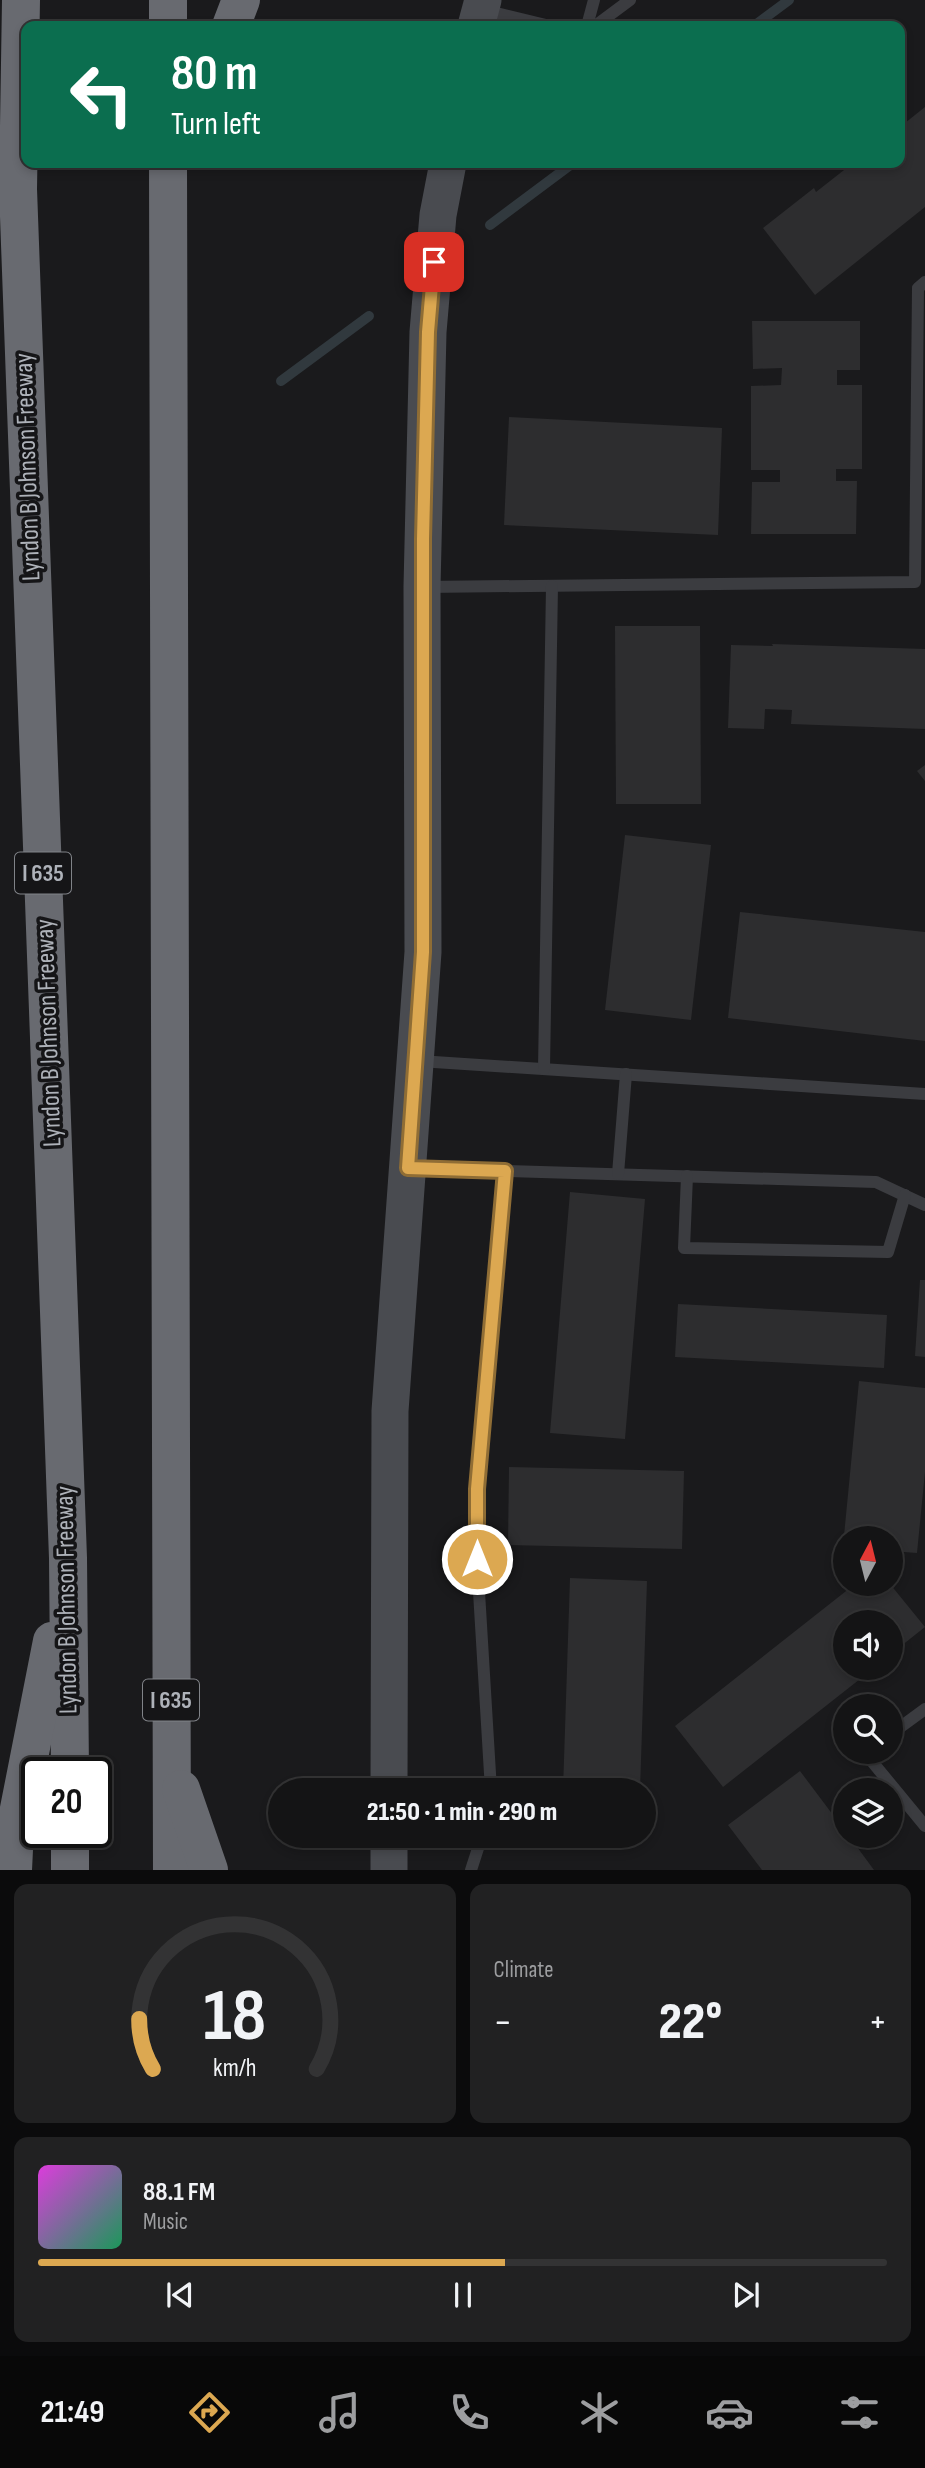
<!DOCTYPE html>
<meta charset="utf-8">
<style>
:root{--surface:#141415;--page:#212122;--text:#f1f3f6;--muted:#9d9ea0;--line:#333334;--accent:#dca851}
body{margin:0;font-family:"Sofia Sans Condensed",sans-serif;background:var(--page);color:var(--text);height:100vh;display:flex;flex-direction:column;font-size:26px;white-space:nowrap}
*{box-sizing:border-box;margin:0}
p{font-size:23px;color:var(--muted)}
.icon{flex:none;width:38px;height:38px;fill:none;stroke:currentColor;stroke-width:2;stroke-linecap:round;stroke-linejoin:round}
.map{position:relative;height:1870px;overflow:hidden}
.sheet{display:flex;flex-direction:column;gap:14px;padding:14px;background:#0b0b0c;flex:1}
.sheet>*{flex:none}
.guide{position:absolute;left:21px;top:21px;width:884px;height:147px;border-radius:14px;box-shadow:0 4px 10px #0003,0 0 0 2px var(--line);background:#0b6e4f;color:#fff;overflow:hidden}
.needle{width:46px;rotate:7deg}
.fabs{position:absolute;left:833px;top:1526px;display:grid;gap:14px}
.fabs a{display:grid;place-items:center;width:70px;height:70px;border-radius:50%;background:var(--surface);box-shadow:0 4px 10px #0003,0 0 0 2px var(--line);font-size:35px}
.speed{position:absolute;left:21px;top:1757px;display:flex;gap:14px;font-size:35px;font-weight:700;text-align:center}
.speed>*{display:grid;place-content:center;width:91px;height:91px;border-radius:50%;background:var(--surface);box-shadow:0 4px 10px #0003,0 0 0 2px var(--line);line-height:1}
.speed .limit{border:4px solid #111;border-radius:10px;background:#fff;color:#111}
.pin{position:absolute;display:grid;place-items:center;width:60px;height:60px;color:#fff;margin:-30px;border-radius:14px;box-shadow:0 4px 10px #0006}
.me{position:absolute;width:77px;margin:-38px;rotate:0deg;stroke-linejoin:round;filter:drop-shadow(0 0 5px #0008)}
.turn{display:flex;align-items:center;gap:24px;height:147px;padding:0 35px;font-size:32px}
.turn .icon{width:91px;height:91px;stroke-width:2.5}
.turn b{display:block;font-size:49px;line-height:60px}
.big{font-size:52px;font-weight:800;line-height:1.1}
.sheet .tile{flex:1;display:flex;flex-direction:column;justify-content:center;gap:10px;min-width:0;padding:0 24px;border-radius:14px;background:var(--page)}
.sheet .dial{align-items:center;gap:0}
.dial svg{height:182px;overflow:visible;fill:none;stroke:var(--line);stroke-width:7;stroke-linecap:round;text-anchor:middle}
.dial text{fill:var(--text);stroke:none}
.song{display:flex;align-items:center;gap:21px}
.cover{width:84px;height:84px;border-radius:10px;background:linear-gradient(135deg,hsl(300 70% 55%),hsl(150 70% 35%))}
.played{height:7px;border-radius:4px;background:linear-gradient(90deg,var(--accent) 55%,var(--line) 55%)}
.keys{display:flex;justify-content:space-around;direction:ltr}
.heat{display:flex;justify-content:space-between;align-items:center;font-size:38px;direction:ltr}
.sheet .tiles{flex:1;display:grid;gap:14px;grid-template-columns:1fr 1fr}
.tile:last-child{grid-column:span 2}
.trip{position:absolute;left:268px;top:1778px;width:388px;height:70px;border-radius:35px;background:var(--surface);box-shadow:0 4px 10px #0003,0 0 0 2px var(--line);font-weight:800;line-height:70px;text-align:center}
.tab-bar{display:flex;height:112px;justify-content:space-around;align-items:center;background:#080808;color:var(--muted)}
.tab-bar .icon{width:49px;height:49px}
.tab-bar .selected{color:var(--accent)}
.tab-bar b{font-size:32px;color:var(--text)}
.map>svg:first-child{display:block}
</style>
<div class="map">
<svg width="925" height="1870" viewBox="0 0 925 1870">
<rect width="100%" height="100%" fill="#1a1a1c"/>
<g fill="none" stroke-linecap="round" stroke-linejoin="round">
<g stroke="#31393e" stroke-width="10">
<polyline points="754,26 789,0"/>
<polyline points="490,225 573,163"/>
<polyline points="281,381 369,316"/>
</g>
</g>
<g fill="#2d2d2f">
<polygon points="925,107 925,207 815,295 763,228 814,188 816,192 853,163 900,163 900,127"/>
<polygon points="752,321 860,321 860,370 837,370 837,385 862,385 862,469 836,469 836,481 857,481 856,534 751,534 752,482 780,482 780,470 751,470 751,386 781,385 782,368 753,369"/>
<polygon points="509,417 722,428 718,535 504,525"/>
<polygon points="615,626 700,626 701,804 616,804"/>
<polygon points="772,644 925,649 925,729 791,724 792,710 765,709 764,729 728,728 731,645 773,646"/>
<polygon points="925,765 925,781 917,771"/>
<polygon points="625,835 711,845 691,1020 605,1010"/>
<polygon points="740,912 925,932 925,1041 728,1018"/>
<polygon points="570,1192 645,1199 625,1439 550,1433"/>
<polygon points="920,1280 925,1280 925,1357 915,1356"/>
<polygon points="678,1304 887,1315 884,1368 675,1357"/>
<polygon points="859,1381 925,1388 925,1472 917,1553 891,1551 891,1538 845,1538 845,1546 843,1546"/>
<polygon points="509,1467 684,1471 682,1549 508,1545"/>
<polygon points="570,1578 647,1581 640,1790 563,1790"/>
<polygon points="855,1584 890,1584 925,1627 891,1654 891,1622 845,1622 845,1668 874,1668 723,1787 675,1726"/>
<polygon points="800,1771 845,1831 845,1836 849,1836 874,1870 762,1870 728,1825"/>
</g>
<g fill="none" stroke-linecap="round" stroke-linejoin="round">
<g stroke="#3b3c40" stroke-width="12">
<polyline points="484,10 550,26"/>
<polyline points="587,26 594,0"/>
<polyline points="595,26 630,0"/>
<polyline points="424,587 915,582 918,288 925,282"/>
<polyline points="419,1061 925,1094"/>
<polyline points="544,1069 552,586"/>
<polyline points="411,1168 876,1182 925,1205"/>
<polyline points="618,1174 626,1074"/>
<polyline points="687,1176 684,1248 888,1252 905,1195"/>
<polyline points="891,1734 925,1709"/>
<polyline points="867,1752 865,1753 925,1826"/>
<polyline points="491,1790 477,1559 477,1489 505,1171"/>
<polyline points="471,1870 482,1836"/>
</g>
<g stroke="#494b50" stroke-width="37">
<polyline points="476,26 483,0"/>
<polyline points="389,1790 390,1411 423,952 422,587 428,332 438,215 448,163"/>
<polyline points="389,1836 389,1870"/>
</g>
<g stroke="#686a70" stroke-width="38">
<polyline points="21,0 18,189 68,1558 70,1773"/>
<polyline points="168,0 168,26"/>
<polyline points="231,26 241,0"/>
<polyline points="168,163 172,1870"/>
<polyline points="181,1789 209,1870"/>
<polyline points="70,1832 70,1870"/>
<polyline points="13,1870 15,1829 52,1641"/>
</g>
</g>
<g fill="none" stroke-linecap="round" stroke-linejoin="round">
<g stroke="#8f6d35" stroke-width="18">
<polyline id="route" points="434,262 428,332 423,539 423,952 408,1168 505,1171 477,1489 477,1559"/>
</g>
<use href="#route" stroke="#dca851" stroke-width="12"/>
</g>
<g text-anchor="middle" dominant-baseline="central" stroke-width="7" stroke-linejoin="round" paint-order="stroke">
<g fill="#151517" stroke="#808388" stroke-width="2">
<rect x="15" y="852.5" width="56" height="41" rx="5"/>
<rect x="143" y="1679.5" width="56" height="41" rx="5"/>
</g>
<g font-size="24" font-weight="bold" fill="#aeb2b9">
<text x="43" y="873">I 635</text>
<text x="171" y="1700">I 635</text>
</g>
<g font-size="26" fill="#aeb2b9" stroke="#151517">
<text transform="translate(28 467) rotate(-92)">Lyndon B Johnson Freeway</text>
<text transform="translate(49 1033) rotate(-92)">Lyndon B Johnson Freeway</text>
<text transform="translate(67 1600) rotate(-91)">Lyndon B Johnson Freeway</text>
</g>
</g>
</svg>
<div class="fabs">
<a><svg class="needle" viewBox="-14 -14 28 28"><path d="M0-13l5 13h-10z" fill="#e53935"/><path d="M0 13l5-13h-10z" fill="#9d9ea0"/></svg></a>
<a><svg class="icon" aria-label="sound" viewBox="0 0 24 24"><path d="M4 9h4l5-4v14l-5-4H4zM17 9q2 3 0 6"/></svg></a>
<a><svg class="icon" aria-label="search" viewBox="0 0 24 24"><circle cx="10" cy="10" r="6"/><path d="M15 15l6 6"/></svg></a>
<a><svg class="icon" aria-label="layers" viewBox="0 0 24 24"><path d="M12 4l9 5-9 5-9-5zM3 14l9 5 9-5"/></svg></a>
</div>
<div class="speed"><div class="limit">20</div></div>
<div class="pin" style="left:434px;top:262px;background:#d93025"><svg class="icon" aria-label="arrive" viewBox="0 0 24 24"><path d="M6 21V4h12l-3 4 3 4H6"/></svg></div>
<svg class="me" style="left:477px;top:1559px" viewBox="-20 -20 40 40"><circle r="17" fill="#dca851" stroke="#fff" stroke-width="3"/><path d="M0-11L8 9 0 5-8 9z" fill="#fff"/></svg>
<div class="trip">21:50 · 1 min · 290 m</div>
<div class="guide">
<div class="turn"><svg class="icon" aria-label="left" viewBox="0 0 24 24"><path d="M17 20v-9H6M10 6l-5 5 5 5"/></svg><div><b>80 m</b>Turn left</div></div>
</div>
</div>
<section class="sheet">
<div class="tiles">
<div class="tile dial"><svg viewBox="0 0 100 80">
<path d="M14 69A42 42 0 1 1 86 69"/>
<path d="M14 69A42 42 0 0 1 8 47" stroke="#dca851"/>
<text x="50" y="56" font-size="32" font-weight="700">18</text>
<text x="50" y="72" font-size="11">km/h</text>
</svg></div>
<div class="tile"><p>Climate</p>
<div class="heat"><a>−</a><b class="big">22°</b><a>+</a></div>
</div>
<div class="tile">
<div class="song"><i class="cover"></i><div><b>88.1 FM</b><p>Music</p></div></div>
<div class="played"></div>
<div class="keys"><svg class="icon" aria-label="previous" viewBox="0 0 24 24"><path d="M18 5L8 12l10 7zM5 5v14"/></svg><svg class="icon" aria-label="pause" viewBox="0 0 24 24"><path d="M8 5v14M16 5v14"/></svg><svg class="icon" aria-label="next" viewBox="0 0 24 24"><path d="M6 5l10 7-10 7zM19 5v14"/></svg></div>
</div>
</div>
</section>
<nav class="tab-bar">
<b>21:49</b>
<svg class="icon selected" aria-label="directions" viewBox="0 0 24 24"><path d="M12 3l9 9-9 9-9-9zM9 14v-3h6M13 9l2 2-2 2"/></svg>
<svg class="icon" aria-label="music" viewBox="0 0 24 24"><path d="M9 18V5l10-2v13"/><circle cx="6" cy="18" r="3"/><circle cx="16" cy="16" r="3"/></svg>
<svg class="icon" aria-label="phone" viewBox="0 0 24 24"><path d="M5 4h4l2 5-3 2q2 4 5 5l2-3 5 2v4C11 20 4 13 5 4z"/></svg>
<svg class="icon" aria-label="climate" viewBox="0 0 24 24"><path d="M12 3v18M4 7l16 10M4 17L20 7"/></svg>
<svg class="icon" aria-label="car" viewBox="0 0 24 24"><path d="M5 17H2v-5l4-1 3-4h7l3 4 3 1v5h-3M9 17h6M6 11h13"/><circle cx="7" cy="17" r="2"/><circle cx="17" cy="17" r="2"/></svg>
<svg class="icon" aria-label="filters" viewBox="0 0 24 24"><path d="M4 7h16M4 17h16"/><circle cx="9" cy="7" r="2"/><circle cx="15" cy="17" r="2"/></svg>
</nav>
